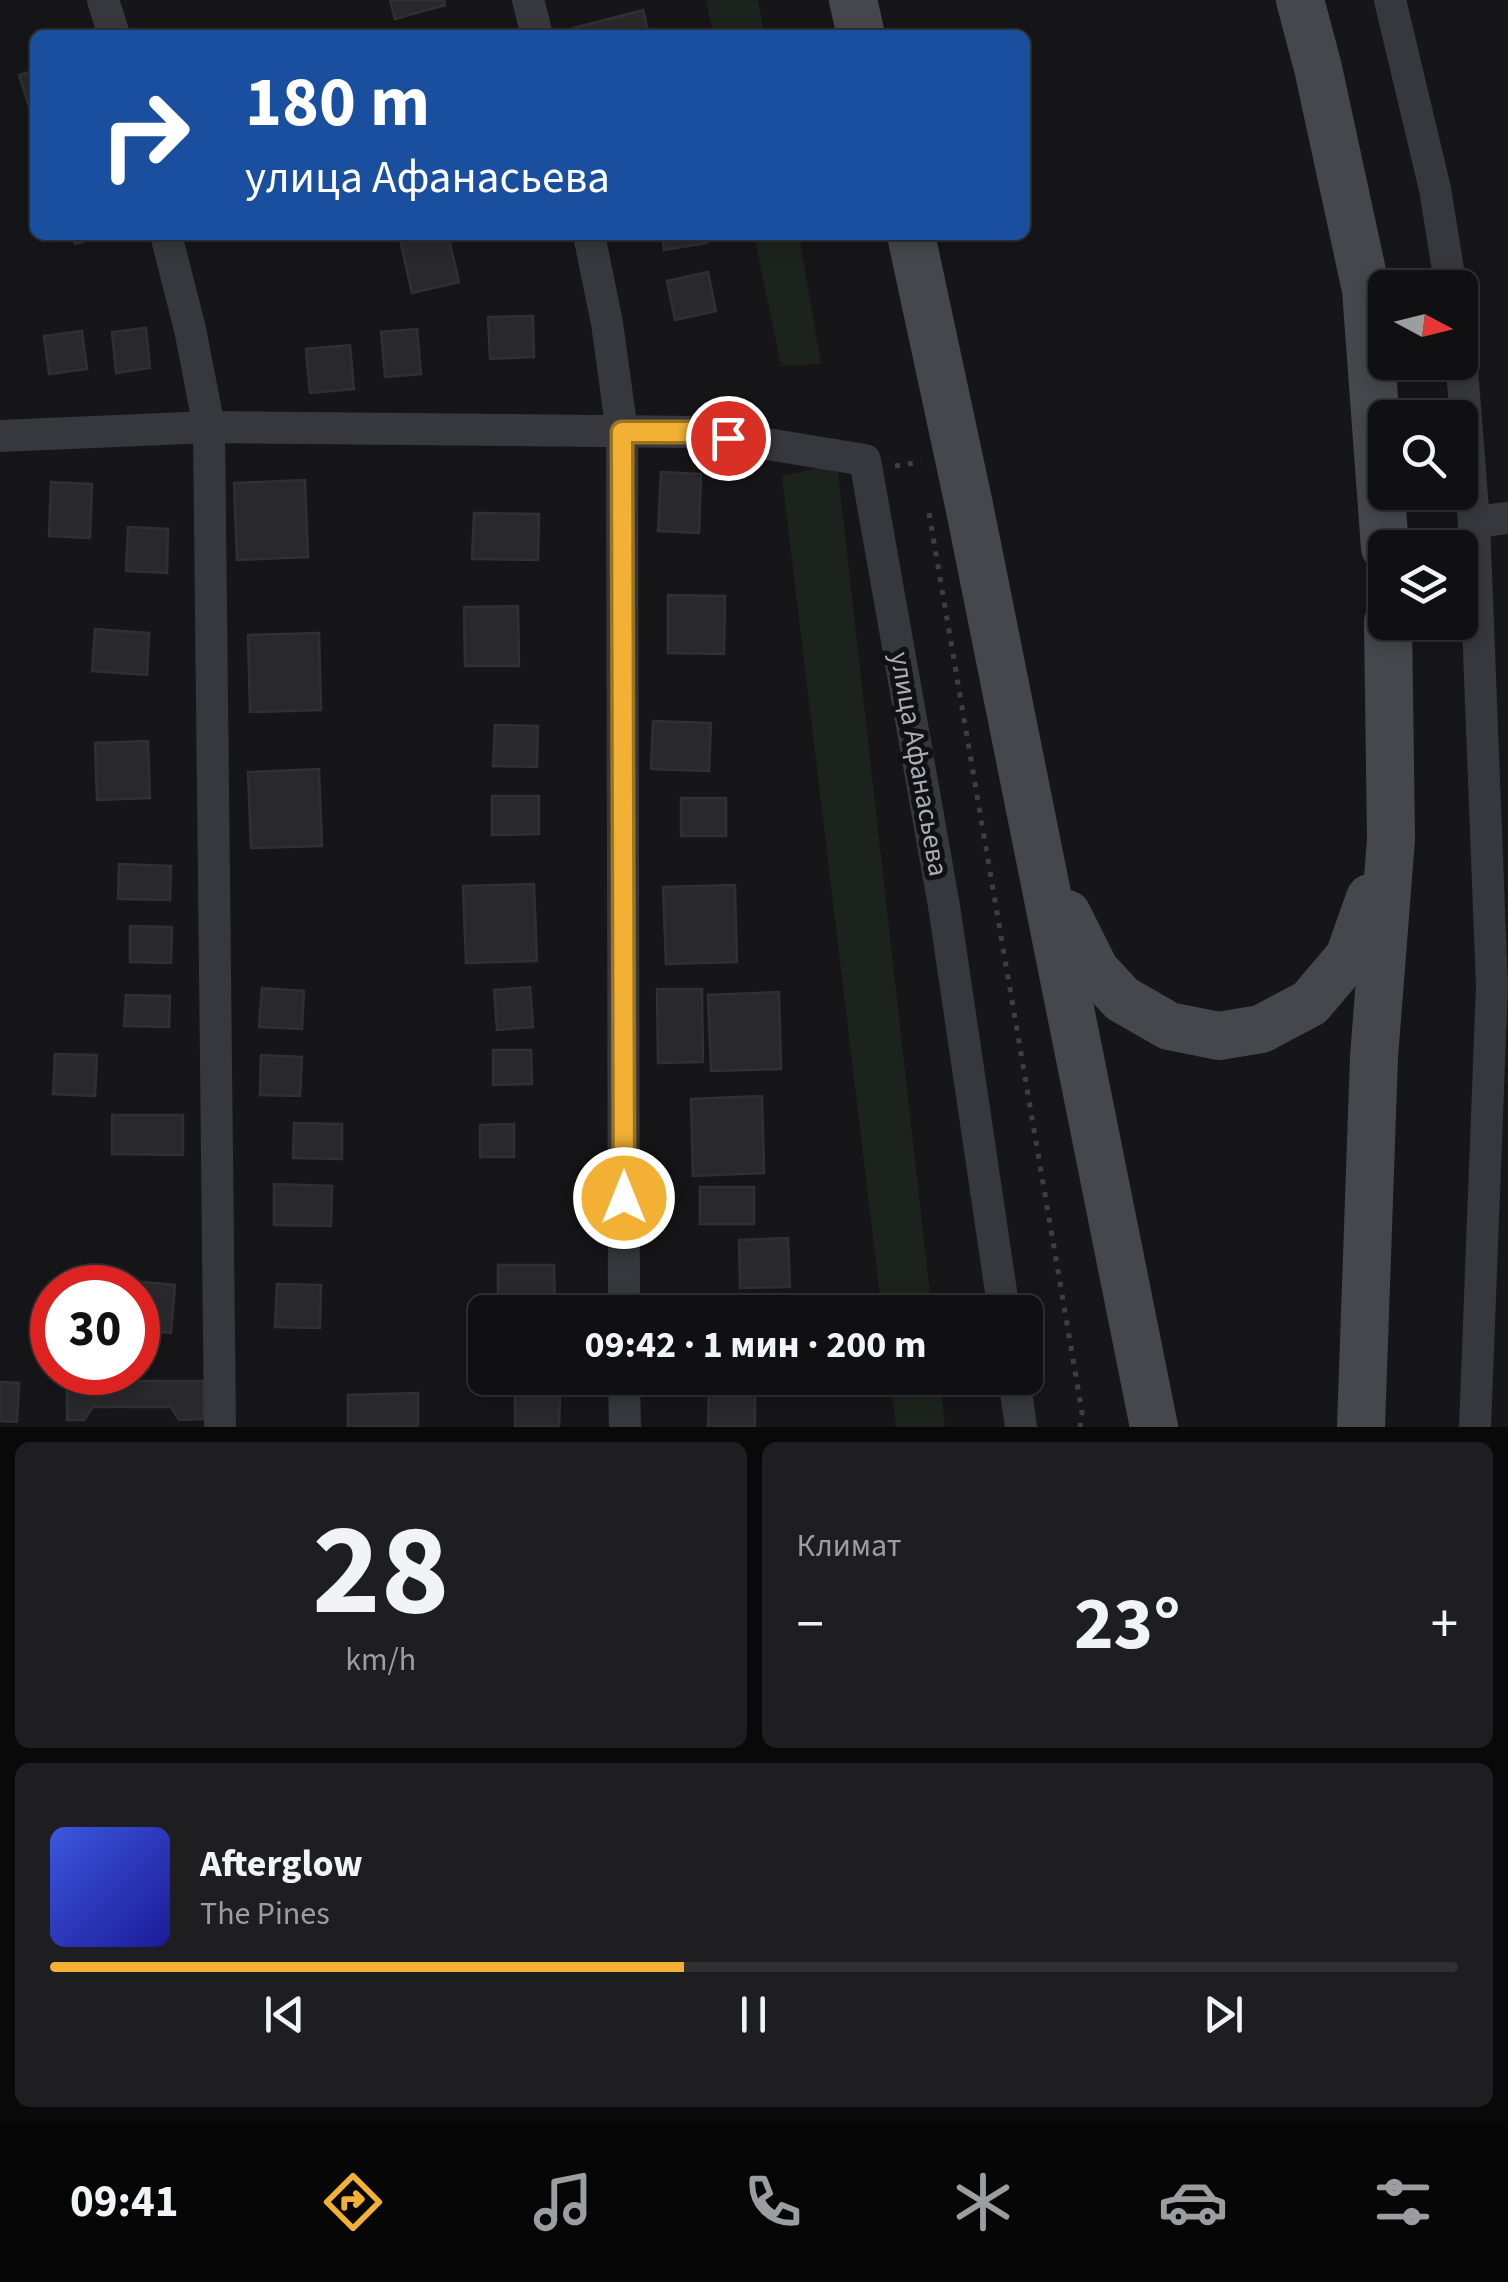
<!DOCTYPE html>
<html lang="ru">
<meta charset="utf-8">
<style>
:root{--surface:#101012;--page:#1e1e20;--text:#f1f3f6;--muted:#9c9d9f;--line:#303032;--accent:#f2b134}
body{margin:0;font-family:"Source Sans 3",sans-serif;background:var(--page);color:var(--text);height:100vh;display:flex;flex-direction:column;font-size:38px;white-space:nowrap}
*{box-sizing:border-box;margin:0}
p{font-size:32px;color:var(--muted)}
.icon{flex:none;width:55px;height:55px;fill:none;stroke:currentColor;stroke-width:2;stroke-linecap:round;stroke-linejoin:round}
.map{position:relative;height:1427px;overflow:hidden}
.sheet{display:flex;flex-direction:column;gap:15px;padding:15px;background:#09090a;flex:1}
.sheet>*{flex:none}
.guide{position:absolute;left:30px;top:30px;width:1000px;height:210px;border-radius:15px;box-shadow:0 5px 15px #0003,0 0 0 2px var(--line);background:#1a4fa0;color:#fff;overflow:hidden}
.needle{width:65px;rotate:97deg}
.tools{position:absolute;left:1368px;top:270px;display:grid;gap:20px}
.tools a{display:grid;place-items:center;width:110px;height:110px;border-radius:15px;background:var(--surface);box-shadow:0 5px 15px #0003,0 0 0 2px var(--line);font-size:50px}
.speed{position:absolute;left:30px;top:1265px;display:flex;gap:20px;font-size:50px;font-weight:700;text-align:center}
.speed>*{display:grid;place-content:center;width:130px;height:130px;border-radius:50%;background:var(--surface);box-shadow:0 5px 15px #0003,0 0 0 2px var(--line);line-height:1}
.speed .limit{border:15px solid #d22;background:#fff;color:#111}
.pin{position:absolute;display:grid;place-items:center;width:85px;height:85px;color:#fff;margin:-42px;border:5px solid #fff;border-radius:50%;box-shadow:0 2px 10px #0007}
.me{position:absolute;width:110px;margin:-55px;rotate:0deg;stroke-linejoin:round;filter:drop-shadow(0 0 8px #0008)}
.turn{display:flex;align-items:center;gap:35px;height:210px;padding:0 50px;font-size:45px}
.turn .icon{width:130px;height:130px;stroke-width:2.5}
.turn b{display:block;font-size:70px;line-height:85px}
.big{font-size:75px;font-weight:700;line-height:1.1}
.sheet .tile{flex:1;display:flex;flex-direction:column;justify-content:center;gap:15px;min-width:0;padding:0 35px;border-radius:15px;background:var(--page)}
.sheet .dial{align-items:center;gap:0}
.dial b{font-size:130px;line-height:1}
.song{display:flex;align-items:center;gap:30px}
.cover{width:120px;height:120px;border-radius:15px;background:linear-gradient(135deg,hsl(230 70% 55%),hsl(240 70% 35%))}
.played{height:10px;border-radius:5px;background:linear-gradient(90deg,var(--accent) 45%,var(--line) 45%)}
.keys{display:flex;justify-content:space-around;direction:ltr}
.heat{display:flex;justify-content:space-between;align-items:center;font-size:55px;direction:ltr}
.sheet .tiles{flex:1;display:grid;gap:15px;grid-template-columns:1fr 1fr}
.tile:last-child{grid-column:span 2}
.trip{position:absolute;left:468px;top:1295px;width:575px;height:100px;border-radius:15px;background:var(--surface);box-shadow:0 5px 15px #0003,0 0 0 2px var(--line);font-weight:700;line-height:100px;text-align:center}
.dock{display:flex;height:160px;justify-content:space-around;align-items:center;background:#060607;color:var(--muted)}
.dock .icon{width:70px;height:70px}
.dock .on{color:var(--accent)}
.dock b{font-size:45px;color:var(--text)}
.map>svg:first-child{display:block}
</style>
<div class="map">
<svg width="1508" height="1427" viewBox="0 0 1508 1427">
<rect width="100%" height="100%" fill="#161618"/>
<g fill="#1c231d">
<polygon points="706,0 758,0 764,35 713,35"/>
<polygon points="754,235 799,235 821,364 781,366"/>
<polygon points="837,464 932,1312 882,1312 782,476"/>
<polygon points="890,1378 940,1378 945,1427 896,1427"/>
</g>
<g fill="#29292c" stroke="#303034" stroke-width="2.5">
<polygon points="390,0 444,0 445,5 395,19"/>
<polygon points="643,10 649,35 576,35 574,28"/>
<polygon points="35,70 35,125 19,75"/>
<polygon points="72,235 107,235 75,244"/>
<polygon points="399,235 448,235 459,282 412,293"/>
<polygon points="662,235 706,235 707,243 664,250"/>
<polygon points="708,272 716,311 675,320 667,281"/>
<polygon points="533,316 534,357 490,359 488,317"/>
<polygon points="146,328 150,368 116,373 112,332"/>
<polygon points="417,329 421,374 385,377 381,332"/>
<polygon points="82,331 87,369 49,374 44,336"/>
<polygon points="350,345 354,389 310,393 306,349"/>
<polygon points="661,472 701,474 699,533 658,531"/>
<polygon points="305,480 308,557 237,560 234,483"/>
<polygon points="51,482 92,484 90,538 49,536"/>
<polygon points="474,513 539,514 538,560 472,559"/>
<polygon points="128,527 168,529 167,573 126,571"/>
<polygon points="668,595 725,596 724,654 668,653"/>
<polygon points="518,606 519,666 465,666 464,607"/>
<polygon points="95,629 149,633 147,675 92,671"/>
<polygon points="319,633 321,710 250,712 248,635"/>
<polygon points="653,721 711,723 709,771 651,769"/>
<polygon points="495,725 538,726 537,767 493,766"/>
<polygon points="148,741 150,798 97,800 95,743"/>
<polygon points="319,769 322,846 251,848 248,772"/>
<polygon points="492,796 539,796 539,834 492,835"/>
<rect x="681" y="798" width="45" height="38"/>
<polygon points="119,864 171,866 170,900 118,899"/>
<polygon points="534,884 537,961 466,963 463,886"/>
<polygon points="735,885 737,962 666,964 663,887"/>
<polygon points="130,926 172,927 171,963 130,962"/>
<polygon points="530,987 533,1027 497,1030 494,990"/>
<polygon points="262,988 304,991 302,1029 259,1027"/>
<polygon points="657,989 702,989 703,1062 658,1063"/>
<polygon points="779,992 781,1069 711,1071 708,995"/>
<polygon points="126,995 170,996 169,1027 124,1026"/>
<polygon points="493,1050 531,1050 532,1084 493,1085"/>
<polygon points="55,1054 97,1055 95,1096 53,1094"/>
<polygon points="261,1055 302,1057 300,1096 260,1095"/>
<polygon points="762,1096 764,1173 693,1176 691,1099"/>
<polygon points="112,1115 183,1115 183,1155 112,1154"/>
<polygon points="294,1123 342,1124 342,1159 293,1158"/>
<polygon points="514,1124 514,1157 480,1157 480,1125"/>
<polygon points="274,1184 332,1186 331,1226 274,1225"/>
<rect x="700" y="1187" width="54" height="37"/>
<polygon points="788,1238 790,1287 740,1288 739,1240"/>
<polygon points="498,1265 554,1265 555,1306 498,1307"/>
<polygon points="109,1279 175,1285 171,1333 138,1330 138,1288 108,1288"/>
<polygon points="277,1284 321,1285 320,1328 275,1327"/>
<polygon points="67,1381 204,1381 203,1419 179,1420 171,1407 93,1407 84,1420 67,1420"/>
<polygon points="0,1382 19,1383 17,1422 0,1421"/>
<polygon points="709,1387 755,1388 755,1427 708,1427"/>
<polygon points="418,1393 418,1427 348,1427 348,1395"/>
<polygon points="515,1395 560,1396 559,1427 515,1427"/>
</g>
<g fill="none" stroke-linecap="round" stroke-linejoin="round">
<g stroke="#3d3f44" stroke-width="5" stroke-dasharray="5 8" stroke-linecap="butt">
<polyline points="895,466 921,462"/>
<polyline points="929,513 1082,1412 1080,1427"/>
</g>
<g stroke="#37383d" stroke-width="32">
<polyline points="103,0 114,35"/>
<polyline points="528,0 537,35"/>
<polyline points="1390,0 1435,189 1451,288"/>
<polyline points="166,235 190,329 209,427 220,1427"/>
<polyline points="589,235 607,323 622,432 624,1312"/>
<polyline points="1460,344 1474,522 1492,986 1475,1427"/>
<polyline points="0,436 209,427 694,432 865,460 944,906 1004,1312"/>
<polyline points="1474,522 1508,518"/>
<polyline points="624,1378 625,1427"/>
<polyline points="1014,1378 1021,1427"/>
</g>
<g stroke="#45474d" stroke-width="48">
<polyline points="853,0 861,35"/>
<polyline points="1300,0 1318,68 1366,290 1385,548"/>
<polyline points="911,235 969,505 1154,1427"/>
<polyline points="1067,914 1095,970 1122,999 1169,1026 1219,1036 1261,1029 1310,1003 1349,957 1370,898"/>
<polyline points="1361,1427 1374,1057 1391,839 1388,622"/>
</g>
</g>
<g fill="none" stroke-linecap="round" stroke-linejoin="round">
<g stroke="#9d7322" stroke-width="25">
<polyline id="route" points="624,1198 622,432 694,432 728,438"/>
</g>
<use href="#route" stroke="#f2b134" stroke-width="18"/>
</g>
<g text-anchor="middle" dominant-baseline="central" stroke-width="10" stroke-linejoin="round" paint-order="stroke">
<g font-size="28" fill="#a8adb8" stroke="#111113">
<text transform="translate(919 764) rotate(80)">улица Афанасьева</text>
</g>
</g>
</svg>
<div class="tools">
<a><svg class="needle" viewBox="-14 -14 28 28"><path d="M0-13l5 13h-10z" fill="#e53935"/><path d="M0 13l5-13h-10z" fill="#9c9d9f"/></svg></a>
<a><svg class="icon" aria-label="search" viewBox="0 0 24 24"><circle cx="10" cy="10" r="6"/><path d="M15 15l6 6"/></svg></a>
<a><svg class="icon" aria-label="layers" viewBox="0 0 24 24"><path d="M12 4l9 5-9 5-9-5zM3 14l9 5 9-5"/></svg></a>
</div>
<div class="speed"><div class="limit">30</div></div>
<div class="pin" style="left:728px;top:438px;background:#d93025"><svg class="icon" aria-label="arrive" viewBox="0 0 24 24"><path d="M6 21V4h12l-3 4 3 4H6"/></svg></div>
<svg class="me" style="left:624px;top:1198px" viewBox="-20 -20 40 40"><circle r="17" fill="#f2b134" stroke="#fff" stroke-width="3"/><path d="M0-11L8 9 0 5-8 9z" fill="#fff"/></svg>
<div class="trip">09:42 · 1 мин · 200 m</div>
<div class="guide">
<div class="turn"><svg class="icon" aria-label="right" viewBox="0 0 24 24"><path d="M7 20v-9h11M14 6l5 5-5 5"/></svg><div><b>180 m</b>улица Афанасьева</div></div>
</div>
</div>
<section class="sheet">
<div class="tiles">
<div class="tile dial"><b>28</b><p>km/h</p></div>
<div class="tile"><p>Климат</p>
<div class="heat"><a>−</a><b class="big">23°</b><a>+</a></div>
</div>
<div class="tile">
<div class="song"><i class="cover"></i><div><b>Afterglow</b><p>The Pines</p></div></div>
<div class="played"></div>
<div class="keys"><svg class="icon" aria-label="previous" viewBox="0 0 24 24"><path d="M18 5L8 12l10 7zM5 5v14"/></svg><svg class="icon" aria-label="pause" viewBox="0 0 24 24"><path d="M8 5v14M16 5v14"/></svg><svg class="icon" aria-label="next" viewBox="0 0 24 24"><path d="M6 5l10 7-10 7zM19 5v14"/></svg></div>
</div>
</div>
</section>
<nav class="dock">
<b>09:41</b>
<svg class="icon on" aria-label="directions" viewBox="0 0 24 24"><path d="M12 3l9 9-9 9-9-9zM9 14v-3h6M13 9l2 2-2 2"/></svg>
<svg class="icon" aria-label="music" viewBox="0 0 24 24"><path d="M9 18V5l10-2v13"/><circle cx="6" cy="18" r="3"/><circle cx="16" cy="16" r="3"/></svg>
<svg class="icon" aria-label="phone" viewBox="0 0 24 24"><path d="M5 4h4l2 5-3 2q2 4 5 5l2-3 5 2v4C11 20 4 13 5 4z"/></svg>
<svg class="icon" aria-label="climate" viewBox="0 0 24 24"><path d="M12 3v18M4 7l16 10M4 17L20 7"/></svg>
<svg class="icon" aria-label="car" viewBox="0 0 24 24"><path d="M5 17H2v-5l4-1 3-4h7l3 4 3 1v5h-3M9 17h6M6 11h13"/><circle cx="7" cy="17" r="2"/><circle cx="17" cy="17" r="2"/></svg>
<svg class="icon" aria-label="filters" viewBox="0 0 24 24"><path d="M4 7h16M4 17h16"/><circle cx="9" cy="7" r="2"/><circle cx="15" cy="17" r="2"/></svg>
</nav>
